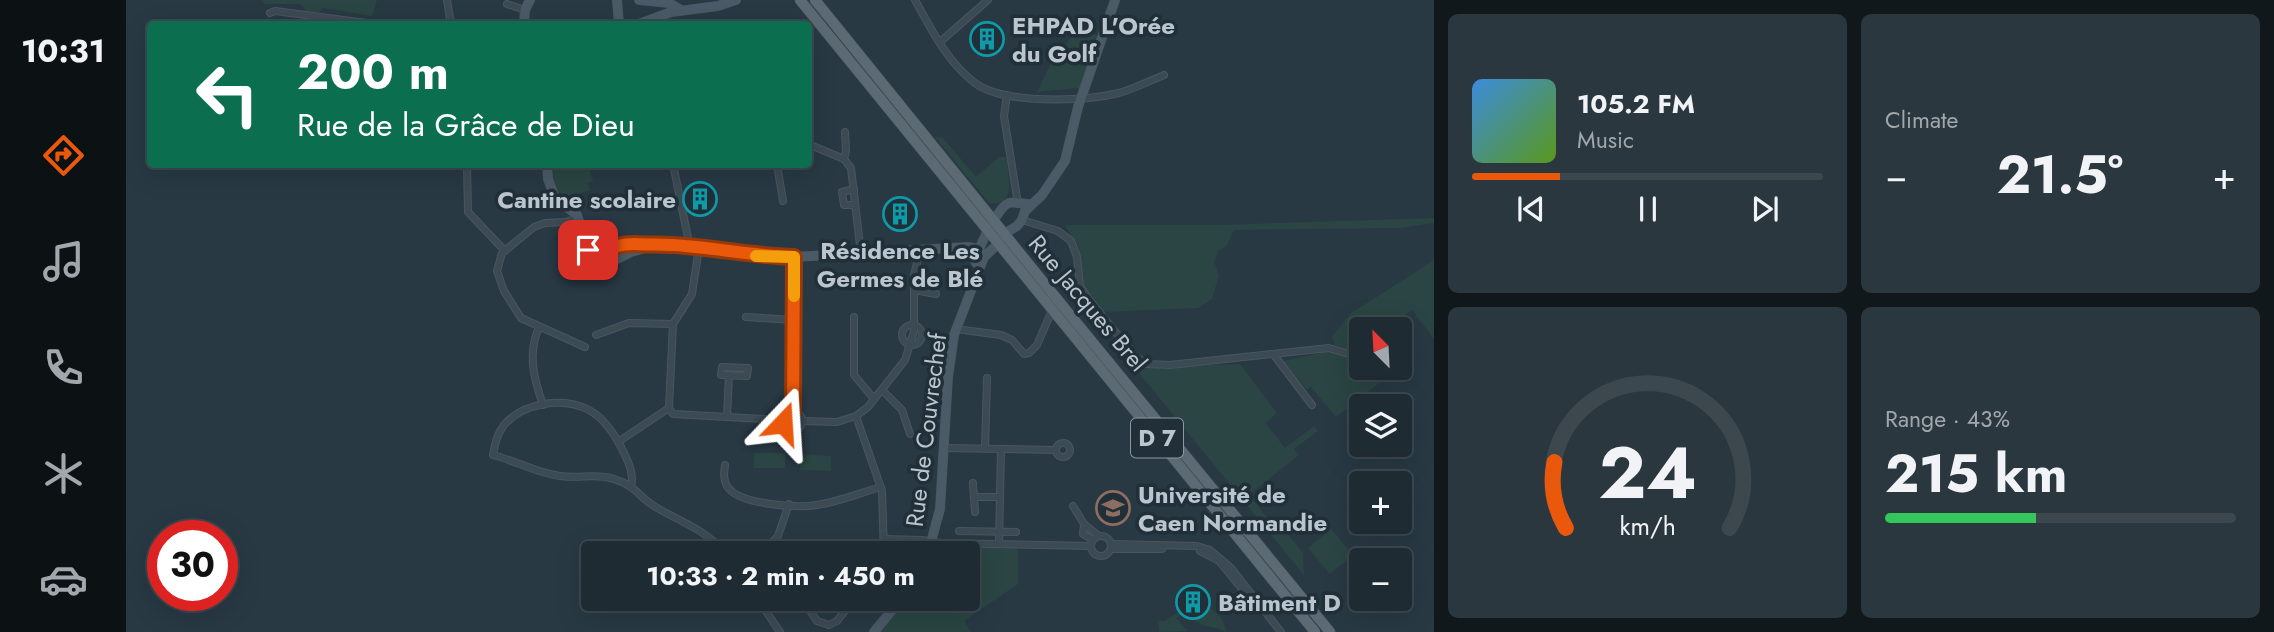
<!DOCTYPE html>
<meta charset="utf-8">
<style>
:root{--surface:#1e2b33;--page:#2b373f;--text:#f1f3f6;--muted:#a1a7ac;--line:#3c474e;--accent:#ea580c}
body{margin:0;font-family:Jost,sans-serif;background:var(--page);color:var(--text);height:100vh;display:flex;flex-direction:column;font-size:26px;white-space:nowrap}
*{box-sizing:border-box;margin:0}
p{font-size:23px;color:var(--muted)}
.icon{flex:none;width:38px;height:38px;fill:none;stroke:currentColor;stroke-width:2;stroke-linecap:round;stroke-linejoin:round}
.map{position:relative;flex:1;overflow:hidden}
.drawer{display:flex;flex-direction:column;gap:14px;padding:14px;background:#10181c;width:840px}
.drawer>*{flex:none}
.top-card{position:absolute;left:21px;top:21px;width:665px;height:147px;border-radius:7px;box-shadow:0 7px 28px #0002,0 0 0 2px var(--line);background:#0b6e4f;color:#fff;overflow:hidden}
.needle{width:46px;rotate:336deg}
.fabs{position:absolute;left:1223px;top:317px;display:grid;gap:14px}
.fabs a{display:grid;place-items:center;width:63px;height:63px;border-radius:7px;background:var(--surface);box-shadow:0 7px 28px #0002,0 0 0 2px var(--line);font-size:35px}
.speed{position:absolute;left:21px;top:520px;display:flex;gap:14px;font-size:35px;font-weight:700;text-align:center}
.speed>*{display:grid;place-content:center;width:91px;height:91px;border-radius:50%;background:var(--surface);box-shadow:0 7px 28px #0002,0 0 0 2px var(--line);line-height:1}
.speed .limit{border:10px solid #d22;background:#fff;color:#111}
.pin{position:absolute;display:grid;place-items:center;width:60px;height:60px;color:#fff;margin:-30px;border-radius:14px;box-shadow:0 4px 10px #0006}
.me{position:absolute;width:77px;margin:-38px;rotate:20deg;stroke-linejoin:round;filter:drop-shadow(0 0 5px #0008)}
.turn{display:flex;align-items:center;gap:24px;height:147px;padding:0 35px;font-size:32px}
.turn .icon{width:91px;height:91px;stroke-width:2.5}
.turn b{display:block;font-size:49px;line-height:60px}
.big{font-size:52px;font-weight:700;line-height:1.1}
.drawer .widget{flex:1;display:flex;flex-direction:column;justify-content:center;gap:10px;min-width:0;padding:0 24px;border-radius:10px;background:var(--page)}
.drawer .dial{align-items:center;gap:0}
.dial svg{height:182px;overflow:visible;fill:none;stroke:var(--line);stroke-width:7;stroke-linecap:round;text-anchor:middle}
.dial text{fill:var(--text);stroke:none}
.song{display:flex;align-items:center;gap:21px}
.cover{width:84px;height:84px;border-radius:10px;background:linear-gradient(135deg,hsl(210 70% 55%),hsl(90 70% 35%))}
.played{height:7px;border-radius:4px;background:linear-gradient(90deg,var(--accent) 25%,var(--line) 25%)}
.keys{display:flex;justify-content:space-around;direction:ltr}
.heat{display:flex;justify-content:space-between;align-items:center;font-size:38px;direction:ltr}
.charge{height:10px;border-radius:5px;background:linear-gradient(90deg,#34c759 43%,var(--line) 0)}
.drawer .tiles{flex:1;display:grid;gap:14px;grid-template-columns:repeat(2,1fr)}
.trip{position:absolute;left:455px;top:541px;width:399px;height:70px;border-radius:7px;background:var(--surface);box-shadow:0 7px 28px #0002,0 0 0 2px var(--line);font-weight:700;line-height:70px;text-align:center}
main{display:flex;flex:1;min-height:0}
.tabs{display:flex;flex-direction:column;width:126px;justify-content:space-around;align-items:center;background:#0c1114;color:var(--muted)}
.tabs .icon{width:49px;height:49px}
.tabs .current{color:var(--accent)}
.tabs b{font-size:32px;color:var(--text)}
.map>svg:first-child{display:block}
</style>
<main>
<nav class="tabs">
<b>10:31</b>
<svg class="icon current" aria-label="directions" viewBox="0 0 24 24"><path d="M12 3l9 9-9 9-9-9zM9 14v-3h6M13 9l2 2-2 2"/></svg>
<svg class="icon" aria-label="music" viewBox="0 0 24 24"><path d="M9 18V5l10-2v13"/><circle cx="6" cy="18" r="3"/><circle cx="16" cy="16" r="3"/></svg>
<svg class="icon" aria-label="phone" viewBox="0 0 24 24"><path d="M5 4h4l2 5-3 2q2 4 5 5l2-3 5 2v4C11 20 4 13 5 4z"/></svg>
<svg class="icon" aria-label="climate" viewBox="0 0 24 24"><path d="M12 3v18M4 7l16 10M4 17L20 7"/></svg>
<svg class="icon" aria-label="car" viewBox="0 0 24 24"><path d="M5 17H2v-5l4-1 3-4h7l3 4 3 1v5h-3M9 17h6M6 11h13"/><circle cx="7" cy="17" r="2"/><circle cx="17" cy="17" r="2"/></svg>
</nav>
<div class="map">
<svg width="1308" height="632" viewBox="0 0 1308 632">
<rect width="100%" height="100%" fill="#283944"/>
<g fill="#2a4543">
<polygon points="135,0 251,0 246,16 197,8 193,12 181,12 174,4 139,4"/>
<polygon points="954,26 957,30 973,36 957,88 917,91 910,94 926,61"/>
<path d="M809,137L817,138L850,177L873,157H880C882,174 892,207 863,203Z"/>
<polygon points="424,165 462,165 467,181 462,183 464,190 436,199 426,181"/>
<polygon points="1308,218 1308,223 1275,228 1108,230 1101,245 1092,251 1088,262 1093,275 1086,299 1072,308 978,312 958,287 952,248 939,225 1094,225"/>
<polygon points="1308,260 1308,339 1286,310 1260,329 1236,329 1235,355 1209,345 1206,337 1224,314"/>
<polygon points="1209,350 1235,361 1236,368 1251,368 1266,373 1210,417 1185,387 1180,389 1157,361"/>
<polygon points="1114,364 1151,413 1140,423 1159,448 1188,426 1192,431 1168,449 1173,455 1123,495 1144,521 1149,518 1177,553 1178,575 1013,373 1019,367"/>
<rect x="628" y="453" width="31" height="15"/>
<polygon points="674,454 705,456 705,471 674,470"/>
<polygon points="1205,529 1227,555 1204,574 1182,548"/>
<polygon points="816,548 890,548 892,552 892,584 838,621 845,632 754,632 783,599 842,598 842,553 811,553"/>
<path d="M1067,603C1084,604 1099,616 1100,632C1078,622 1081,632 1059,612H1055Z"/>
<polygon points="1053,612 1054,615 1051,618 1061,631 1033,632 1032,621 1039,621"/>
</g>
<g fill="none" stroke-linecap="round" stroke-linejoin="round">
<g stroke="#495660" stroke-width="8">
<g id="street">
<polyline points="321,0 325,24"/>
<path d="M789,0C805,29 822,63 849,83C878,105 959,101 993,93C1008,89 1023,81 1038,75"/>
<polyline points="381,4 399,10"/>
<polyline points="144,13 149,11 248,24"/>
<polyline points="814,42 862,0"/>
<polyline points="881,95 878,116 892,204"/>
<polyline points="682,144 718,159 725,168 735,254"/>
<polyline points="718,159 720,151 719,132"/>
<polyline points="341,164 342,212 379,251"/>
<polyline points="547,164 562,238 561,246"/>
<polyline points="651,164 657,201"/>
<polyline points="728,189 716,192 718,205 729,205"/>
<polyline points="452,218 439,222 419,223 408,227 376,253 371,271 378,291 395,318 459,347"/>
<polyline points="896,220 932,231 945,241 951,257 954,286 962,298 1008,355 1020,364 1044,365 1203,348 1236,358"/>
<polyline points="788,290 810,294"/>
<polyline points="620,317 668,320"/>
<polyline points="728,317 728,375 748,399"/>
<circle cx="786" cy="335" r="10"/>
<path d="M413,327C401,354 408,379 417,405"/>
<polyline points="830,329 875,335 886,340 898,354 903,353 911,345 924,315 928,312"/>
<polyline points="470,335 503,323 547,324"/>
<polyline points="1148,355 1186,405"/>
<polygon points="596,367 622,368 621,376 595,375"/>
<polyline points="1260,368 1278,375"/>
<polyline points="756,390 776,410 784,434"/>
<polyline points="543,408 547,324 566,294 573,248"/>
<polyline points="543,408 547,414 656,420"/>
<circle cx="666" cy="421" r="10"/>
<polyline points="667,411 668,257"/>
<polyline points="730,416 756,491 758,553"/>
<polyline points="601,417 603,375"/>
<polyline points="676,421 711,422 730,416 742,407 779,360 788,331 788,275 794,251"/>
<polyline points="492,442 543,408"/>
<circle cx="937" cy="450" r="7"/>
<polyline points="817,448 930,450"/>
<polyline points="859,449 861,378"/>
<path d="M599,465C598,472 597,479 601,486C612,505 671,508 691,505C712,502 734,493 755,487"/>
<polyline points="847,483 849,512"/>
<path d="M505,486C508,476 504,465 499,455C491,438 480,419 463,410C437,396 397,403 378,425C371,434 369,444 367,455C390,461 411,473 434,476C453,479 470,473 488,479C510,486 511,495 528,506C552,521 581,530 599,553"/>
<polyline points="850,497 874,497"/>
<polyline points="947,506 958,524 973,536"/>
<polyline points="958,524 957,534 967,540"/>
<polyline points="833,531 890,532"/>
<circle cx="975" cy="546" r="10"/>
<polyline points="759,539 797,540 814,543 965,546"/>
<polyline points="873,544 875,449"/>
<polyline points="985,544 1071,546 1084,550 1105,568 1155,632"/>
<polyline points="985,549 1036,549"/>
<polyline points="758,551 801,553"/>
<polyline points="1074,551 1093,561 1122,596"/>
<polyline points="636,553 652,536 663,504"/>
<polyline points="631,598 654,632"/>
<polyline points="676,598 691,621 703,625 711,621 729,598"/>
</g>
</g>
<g stroke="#495660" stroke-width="10">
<g id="secondary">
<polyline points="491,0 493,24"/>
<polyline points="513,0 543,3 555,10"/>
<polyline points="398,24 399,10 404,0"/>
<polyline points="513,24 545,12 592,6 610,0"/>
<polyline points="421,164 422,179 429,198 451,215 464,254 475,262 487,261 505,252 526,246 546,245 631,256 668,257 842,247 853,249 858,257"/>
<path d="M461,245C476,253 502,243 521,245"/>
<polyline points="837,248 847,256 850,263"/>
<path d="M852,253C855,243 873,206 883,203C889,201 898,205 906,204"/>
<polyline points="802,553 814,509 822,377 828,335 858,257 873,243 878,234 891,226 896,220 899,211 916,195 939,161 952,107 989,0"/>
<polyline points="748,632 776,598"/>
</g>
</g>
<g stroke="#495660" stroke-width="11">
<g id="primary">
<polyline points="674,0 1189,632"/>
<polyline points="689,0 931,299 1204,632"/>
</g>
</g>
<use href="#street" stroke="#3c4a53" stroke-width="6"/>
<use href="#secondary" stroke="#4a5a66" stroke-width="9"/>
<use href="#primary" stroke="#5b6a73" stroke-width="10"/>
</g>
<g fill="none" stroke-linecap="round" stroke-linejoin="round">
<g stroke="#983908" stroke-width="18">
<path id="route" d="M462,250L461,245C477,253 493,243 509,244C526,245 542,244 559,246C596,249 631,256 668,257L667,411L658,415L657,423"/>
</g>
<use href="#route" stroke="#ea580c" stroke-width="12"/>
<polyline stroke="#f59e0b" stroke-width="12" points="630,256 668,257 668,296"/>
</g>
<defs>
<g id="building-ring" transform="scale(1.75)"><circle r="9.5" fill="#212f39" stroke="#0f9aa8" stroke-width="1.5"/><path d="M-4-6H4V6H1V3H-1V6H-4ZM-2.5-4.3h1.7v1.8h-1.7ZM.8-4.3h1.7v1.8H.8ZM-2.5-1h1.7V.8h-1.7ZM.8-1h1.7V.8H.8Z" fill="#0f9aa8"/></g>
<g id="university-ring" transform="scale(1.75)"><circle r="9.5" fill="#212f39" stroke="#8d6e63" stroke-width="1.5"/><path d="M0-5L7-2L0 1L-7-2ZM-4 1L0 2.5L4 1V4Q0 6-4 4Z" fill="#8d6e63"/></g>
</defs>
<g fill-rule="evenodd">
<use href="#building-ring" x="861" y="39"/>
<use href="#building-ring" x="574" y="199"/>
<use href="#building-ring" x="774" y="214"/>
<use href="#university-ring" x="987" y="508"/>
<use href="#building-ring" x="1067" y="602"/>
</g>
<g text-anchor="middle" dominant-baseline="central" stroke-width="7" stroke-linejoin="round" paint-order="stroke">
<rect fill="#212f39" stroke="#8c98a1" stroke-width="2" x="1005" y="418.5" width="52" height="39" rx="5"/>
<g font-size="23" font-weight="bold" fill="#bac5cd">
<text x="1031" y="438">D 7</text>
</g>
<g font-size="24" font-weight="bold" fill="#bac5cd" stroke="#212f39" text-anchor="start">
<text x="886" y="25">EHPAD L'Orée<tspan x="886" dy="28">du Golf</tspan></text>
<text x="550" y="199" text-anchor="end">Cantine scolaire</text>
<text x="774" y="250" text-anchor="middle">Résidence Les<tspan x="774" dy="28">Germes de Blé</tspan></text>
<text x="1012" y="494">Université de<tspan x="1012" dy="28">Caen Normandie</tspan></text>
<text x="1092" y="602">Bâtiment D</text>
</g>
<g font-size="24" fill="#bac5cd" stroke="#212f39">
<text transform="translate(962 303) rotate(50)">Rue Jacques Brel</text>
<text transform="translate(800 430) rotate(-83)">Rue de Couvrechef</text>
</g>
</g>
</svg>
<div class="fabs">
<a><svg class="needle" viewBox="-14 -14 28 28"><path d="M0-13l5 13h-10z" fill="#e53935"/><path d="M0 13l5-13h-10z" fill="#a1a7ac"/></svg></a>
<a><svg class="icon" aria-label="layers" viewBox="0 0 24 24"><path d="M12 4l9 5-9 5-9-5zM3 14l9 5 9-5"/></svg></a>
<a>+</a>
<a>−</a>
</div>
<div class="speed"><div class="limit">30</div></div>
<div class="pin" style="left:462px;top:250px;background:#d93025"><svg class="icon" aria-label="arrive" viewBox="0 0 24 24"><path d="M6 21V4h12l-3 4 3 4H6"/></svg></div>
<svg class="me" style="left:657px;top:423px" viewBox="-20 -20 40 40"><path d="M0-17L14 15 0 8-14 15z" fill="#ea580c" stroke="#fff" stroke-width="4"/></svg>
<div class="trip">10:33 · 2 min · 450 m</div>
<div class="top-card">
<div class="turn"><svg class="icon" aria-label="left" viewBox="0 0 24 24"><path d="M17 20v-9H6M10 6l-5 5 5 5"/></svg><div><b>200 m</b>Rue de la Grâce de Dieu</div></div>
</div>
</div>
<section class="drawer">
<div class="tiles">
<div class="widget">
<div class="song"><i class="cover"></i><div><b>105.2 FM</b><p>Music</p></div></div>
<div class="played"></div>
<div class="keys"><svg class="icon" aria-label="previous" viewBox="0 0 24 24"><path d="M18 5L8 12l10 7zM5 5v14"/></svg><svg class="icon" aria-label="pause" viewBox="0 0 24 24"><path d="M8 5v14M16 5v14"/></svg><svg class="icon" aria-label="next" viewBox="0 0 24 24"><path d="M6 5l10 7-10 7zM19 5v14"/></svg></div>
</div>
<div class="widget"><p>Climate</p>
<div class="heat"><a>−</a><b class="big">21.5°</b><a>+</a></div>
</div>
<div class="widget dial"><svg viewBox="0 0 100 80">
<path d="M14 69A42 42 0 1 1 86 69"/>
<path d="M14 69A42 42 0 0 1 9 40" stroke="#ea580c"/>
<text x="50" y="56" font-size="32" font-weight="700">24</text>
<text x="50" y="72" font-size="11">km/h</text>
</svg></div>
<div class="widget"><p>Range · 43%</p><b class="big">215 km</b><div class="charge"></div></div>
</div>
</section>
</main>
